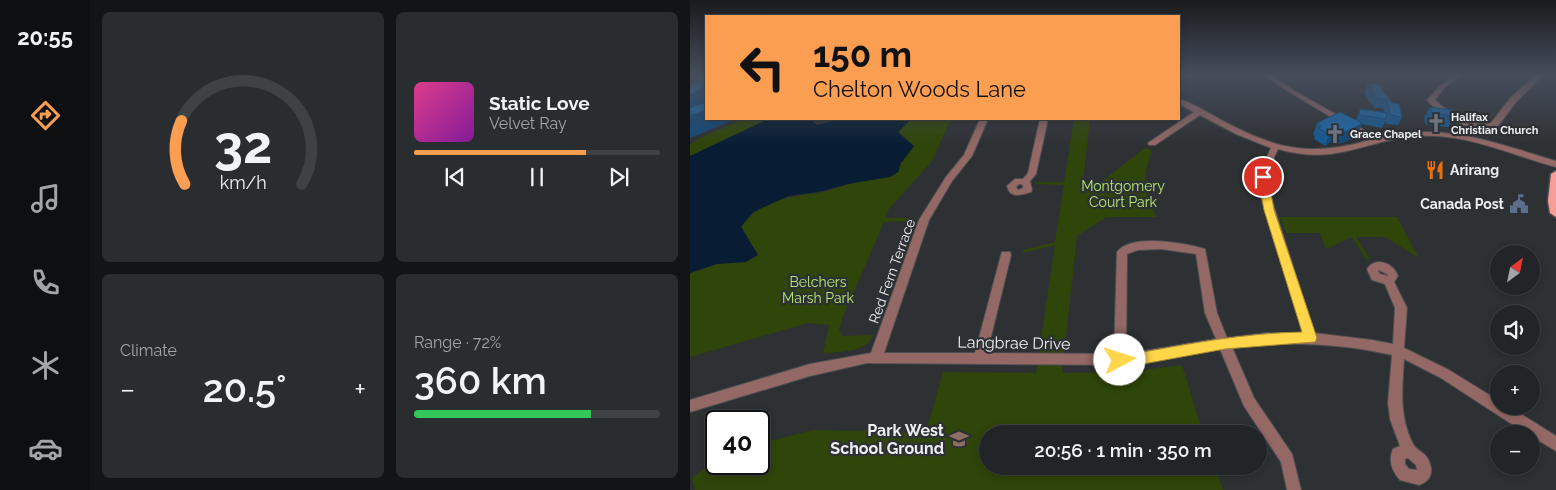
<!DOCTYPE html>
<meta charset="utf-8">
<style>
:root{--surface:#222527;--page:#2a2d2f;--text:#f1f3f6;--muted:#a2a5a7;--line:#3f4244;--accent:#fb9e52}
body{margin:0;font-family:Raleway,sans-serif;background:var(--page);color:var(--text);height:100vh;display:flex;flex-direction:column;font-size:19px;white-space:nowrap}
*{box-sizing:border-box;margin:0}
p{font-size:16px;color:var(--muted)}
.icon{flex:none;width:28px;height:28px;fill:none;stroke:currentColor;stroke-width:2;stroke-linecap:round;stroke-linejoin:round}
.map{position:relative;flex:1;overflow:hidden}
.sheet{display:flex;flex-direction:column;gap:12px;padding:12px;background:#131415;width:600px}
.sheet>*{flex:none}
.guide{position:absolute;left:15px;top:15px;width:475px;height:105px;border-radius:0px;box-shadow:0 2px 8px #0003,0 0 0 1px var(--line);background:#fb9e52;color:#111;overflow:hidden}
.needle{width:32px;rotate:33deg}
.buttons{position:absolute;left:800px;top:245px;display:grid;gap:10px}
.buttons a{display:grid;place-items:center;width:50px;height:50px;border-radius:50%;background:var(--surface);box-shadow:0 2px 8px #0003,0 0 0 1px var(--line);font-size:25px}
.speed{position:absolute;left:15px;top:410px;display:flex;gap:10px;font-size:25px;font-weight:700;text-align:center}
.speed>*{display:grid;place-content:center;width:65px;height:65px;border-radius:50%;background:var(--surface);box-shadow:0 2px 8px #0003,0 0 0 1px var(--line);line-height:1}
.speed .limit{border:2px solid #111;border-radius:8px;background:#fff;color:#111}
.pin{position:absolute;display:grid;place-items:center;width:42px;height:42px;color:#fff;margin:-21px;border:2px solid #fff;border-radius:50%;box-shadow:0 1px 5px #0007}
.me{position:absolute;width:55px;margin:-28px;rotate:85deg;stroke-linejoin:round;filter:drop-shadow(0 0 4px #0008)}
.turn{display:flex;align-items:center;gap:18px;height:105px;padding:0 25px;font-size:22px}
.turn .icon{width:65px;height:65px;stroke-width:2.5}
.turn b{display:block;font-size:35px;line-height:42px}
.big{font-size:38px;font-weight:600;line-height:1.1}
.sheet .tile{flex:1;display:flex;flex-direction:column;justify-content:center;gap:8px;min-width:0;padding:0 18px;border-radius:8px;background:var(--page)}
.sheet .dial{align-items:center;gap:0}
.dial svg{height:130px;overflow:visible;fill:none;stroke:var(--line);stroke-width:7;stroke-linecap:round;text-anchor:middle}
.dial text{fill:var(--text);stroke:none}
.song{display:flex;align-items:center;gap:15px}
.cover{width:60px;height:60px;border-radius:8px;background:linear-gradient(135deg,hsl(330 70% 55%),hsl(290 70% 35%))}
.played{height:5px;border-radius:2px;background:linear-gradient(90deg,var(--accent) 70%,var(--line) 70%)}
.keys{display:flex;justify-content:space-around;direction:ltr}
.heat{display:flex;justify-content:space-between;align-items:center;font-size:28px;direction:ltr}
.charge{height:8px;border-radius:4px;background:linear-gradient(90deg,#34c759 72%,var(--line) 0)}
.sheet .tiles{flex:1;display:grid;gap:12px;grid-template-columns:repeat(2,1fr)}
.trip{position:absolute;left:289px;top:425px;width:288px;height:50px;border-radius:25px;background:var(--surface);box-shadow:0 2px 8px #0003,0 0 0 1px var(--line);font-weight:600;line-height:50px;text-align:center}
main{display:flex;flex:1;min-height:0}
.menu{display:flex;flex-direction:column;width:90px;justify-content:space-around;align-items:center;background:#0e0f10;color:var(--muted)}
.menu .icon{width:35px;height:35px}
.menu .current{color:var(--accent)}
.menu b{font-size:22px;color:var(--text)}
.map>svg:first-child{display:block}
</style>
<main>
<nav class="menu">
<b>20:55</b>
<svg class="icon current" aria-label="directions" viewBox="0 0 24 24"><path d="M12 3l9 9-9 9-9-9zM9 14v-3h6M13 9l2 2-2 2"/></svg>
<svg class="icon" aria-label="music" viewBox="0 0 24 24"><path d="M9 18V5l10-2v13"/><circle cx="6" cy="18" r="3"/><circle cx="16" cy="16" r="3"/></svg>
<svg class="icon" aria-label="phone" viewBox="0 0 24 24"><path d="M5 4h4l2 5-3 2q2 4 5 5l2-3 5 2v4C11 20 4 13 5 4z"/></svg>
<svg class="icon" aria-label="climate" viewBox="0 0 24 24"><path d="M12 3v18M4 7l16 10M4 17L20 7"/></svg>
<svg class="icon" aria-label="car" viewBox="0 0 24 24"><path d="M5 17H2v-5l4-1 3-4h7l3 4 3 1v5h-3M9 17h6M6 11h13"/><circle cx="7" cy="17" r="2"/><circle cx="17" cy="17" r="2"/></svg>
</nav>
<section class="sheet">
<div class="tiles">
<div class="tile dial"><svg viewBox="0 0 100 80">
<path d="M14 69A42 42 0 1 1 86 69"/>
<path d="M14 69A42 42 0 0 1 12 30" stroke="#fb9e52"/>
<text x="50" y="56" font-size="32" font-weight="700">32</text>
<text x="50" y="72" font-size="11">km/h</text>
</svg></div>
<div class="tile">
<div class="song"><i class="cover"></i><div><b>Static Love</b><p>Velvet Ray</p></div></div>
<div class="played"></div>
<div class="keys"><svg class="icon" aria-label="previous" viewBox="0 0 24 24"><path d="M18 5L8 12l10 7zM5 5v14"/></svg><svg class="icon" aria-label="pause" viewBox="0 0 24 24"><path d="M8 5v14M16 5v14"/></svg><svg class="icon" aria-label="next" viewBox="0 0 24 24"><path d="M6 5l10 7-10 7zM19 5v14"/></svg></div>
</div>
<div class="tile"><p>Climate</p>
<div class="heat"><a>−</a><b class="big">20.5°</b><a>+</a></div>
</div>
<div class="tile"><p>Range · 72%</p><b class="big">360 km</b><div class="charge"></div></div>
</div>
</section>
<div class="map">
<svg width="866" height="490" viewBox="0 0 866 490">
<rect width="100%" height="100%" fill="#2e3134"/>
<g fill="#2f4509">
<polygon points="53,119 78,119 0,156 0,145 8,139"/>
<path d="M221,119H261L242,161L199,209L195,218H226L225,221L194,222L152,319L149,330L152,336L183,335C177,353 149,351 133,354L139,325L118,323L0,357V273L27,264L56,262L68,255L51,226C76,197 98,198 133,192C147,189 203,170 212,162C216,157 220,151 224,146L208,132Z"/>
<path d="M384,119H400L393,182H411L455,148L462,150C453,176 452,193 467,217H416L387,236L372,373L435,372L492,365L513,434H298V466H525L533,490H5L2,478L26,460V464H69V444L123,430L236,432L253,372L346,373L365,245L333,253V250L365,242L374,185L345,184L346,182H374Z"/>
<polygon points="590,217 707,217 729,258 695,237 666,237 680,259 676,260 662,237 636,249 630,233 596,233"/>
</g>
<polygon fill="#081d33" points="78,119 120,119 127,125 143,121 143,119 221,119 208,132 224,146 211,163 208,172 200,177 158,184 133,191 99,196 63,212 51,227 68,255 56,262 27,264 0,273 0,156"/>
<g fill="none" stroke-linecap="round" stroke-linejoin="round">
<g stroke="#4c4f52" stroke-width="2">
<g id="minor">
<path d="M574,75H581L603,90L688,138C753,121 805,143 866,161V167C821,155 777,133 729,136C698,137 671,150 641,154C623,156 605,154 588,149C580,164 578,178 580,194L624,333L682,340L703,344L705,308L695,284L682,280L677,269C686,256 703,263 708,276L704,282L717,308L714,348L759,370L809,401V406H818L866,436V451L841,436V434H837L751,378L714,359C712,389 709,417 723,444C728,453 738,451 741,468C742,477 737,482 729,485L710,480C702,471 698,461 703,449L710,446L700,419L698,403L702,355C649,343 596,341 542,347L564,398L602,454L611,490H597L591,462L554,406L530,349L441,365L177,363L120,376L0,412V400L120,364L181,353L229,220L256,177L274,155L290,119H298L282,156L262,181L239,220L194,353H285L311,255L312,252H320L321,255L297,353L424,354L427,252C441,233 495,243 515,249L527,313L537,338L577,333H613L570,194L572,169L581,148L546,134L510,115L465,145H459L458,143L504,112L489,104V99C506,104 521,115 537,123C590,151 623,156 680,140L599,92ZM471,249L506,254L515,313L526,339L436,354L437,254L448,250ZM689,270L697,274L698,276L690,274L688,271ZM718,458L726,465L727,470L719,469L715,464V459Z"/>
<path d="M764,75H771L754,88L745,100C760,114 780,127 801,123L821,97L846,75H853L827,101L807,127C781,133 754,120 737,100L750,86Z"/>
<path d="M350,119H358L346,174L340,181L342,190L341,192C331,195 320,199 317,186L325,179H333L338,173ZM329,184L333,185V188L328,190L326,187Z"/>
</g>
</g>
<g stroke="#4c4f52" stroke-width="3">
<polygon id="major" points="866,171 866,217 860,213 858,201 861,174"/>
</g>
<use href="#minor" fill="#946865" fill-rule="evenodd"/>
<use href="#major" fill="#f79d98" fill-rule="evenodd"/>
</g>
<g fill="#175a93">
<polygon points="678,84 688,84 712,117 708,125 696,124 696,121 692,128 672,124 667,135 657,141 645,145 641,142 635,146 624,139 625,136 623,135 627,123 666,120 670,109 694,112 693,108 684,108 674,93"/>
<polygon points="740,107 765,116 758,127 736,125 734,118"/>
</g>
<g fill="#134a78">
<polygon points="16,86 16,101 0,110 0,95"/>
<polygon points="16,110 16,119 46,119 0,138 0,116"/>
<polygon points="672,123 667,135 657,141 645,145 649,133"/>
<polygon points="646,131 641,142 635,146 639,134"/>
</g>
<g fill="#1b69ab" stroke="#134a78">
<polygon points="16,76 16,86 0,95 0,85 10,80 4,78"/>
<polygon points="678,84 688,84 702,103 709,104 712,117 700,115 697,99 688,99"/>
<polygon points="16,102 16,110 0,116 0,108"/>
<polygon points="740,107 762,110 765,116 742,113"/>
<polygon points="670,109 697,113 696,119 669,115"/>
<polygon points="650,112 672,123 661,130 649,133 646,131 639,134 628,128 632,126 627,123"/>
</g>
<linearGradient id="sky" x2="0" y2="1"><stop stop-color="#191b1d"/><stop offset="0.52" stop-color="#464e5c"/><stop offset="1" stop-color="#464e5c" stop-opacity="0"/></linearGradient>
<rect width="866" height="144" fill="url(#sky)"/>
<path fill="#ffd54a" stroke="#a68a30" d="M573,174L578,177L584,210L627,338L625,342L535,349L442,366L425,364L423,360L425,356L442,354C498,344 554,333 612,332L574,210L568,177Z"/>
<defs>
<g id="church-bare" transform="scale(1.5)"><path d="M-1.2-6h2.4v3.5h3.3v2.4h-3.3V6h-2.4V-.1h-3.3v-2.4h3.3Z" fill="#6b7280" stroke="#2e3134" stroke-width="2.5" paint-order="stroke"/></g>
<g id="restaurant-bare" transform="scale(1.5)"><path d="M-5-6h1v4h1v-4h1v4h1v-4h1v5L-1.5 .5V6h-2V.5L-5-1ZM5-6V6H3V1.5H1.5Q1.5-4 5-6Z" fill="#e8710a" stroke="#2e3134" stroke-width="2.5" paint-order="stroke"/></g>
<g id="civic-bare" transform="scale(1.5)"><path d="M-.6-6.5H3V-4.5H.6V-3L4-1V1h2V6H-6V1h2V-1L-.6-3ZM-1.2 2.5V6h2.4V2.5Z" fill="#5c6f8a" stroke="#2e3134" stroke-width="2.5" paint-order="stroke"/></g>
<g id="school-bare" transform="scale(1.5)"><path d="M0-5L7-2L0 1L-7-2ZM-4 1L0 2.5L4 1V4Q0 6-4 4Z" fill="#8d6e63" stroke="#2e3134" stroke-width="2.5" paint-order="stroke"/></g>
</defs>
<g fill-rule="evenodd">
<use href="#church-bare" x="746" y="123"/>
<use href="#church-bare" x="645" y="134"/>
<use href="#restaurant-bare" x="745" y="170"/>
<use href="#civic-bare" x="829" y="204"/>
<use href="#school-bare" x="269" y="439"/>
</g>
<g text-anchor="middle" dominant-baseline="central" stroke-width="4.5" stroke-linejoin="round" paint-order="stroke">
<g font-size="11" font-weight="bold" fill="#eceff1" stroke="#2e3134" text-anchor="start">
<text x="761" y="117">Halifax<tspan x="761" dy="13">Christian Church</tspan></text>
<text x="660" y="134">Grace Chapel</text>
</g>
<g font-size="14" font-weight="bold" fill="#eceff1" stroke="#2e3134" text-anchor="start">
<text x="760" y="170">Arirang</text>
<text x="814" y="204" text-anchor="end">Canada Post</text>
</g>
<g font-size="14" fill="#b5e872" stroke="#2e3134">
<text x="433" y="186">Montgomery<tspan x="433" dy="16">Court Park</tspan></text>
<text x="128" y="282">Belchers<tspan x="128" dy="16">Marsh Park</tspan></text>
</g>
<g font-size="14" fill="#eceff1" stroke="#2e3134">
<text transform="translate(202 271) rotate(-70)">Red Fern Terrace</text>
</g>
<g font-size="16" fill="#eceff1" stroke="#2e3134">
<text transform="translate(324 343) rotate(1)">Langbrae Drive</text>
</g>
<g font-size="16" font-weight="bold" fill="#eceff1" stroke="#2e3134" text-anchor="end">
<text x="254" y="430">Park West<tspan x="254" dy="18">School Ground</tspan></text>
</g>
</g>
</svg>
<div class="buttons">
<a><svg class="needle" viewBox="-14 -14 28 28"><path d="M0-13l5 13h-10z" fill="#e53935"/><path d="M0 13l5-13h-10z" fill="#a2a5a7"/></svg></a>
<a><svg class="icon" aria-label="sound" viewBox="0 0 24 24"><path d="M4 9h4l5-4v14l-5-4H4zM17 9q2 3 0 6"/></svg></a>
<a>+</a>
<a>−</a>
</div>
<div class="speed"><div class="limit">40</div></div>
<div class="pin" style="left:573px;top:177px;background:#d93025"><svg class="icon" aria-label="arrive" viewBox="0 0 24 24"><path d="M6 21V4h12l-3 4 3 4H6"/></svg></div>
<svg class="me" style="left:430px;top:360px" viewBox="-20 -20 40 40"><circle r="19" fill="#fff"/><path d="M0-13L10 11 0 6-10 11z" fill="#ffd54a"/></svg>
<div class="trip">20:56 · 1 min · 350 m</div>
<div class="guide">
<div class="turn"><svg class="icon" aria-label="left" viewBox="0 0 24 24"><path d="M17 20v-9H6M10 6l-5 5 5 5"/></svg><div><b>150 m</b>Chelton Woods Lane</div></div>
</div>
</div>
</main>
